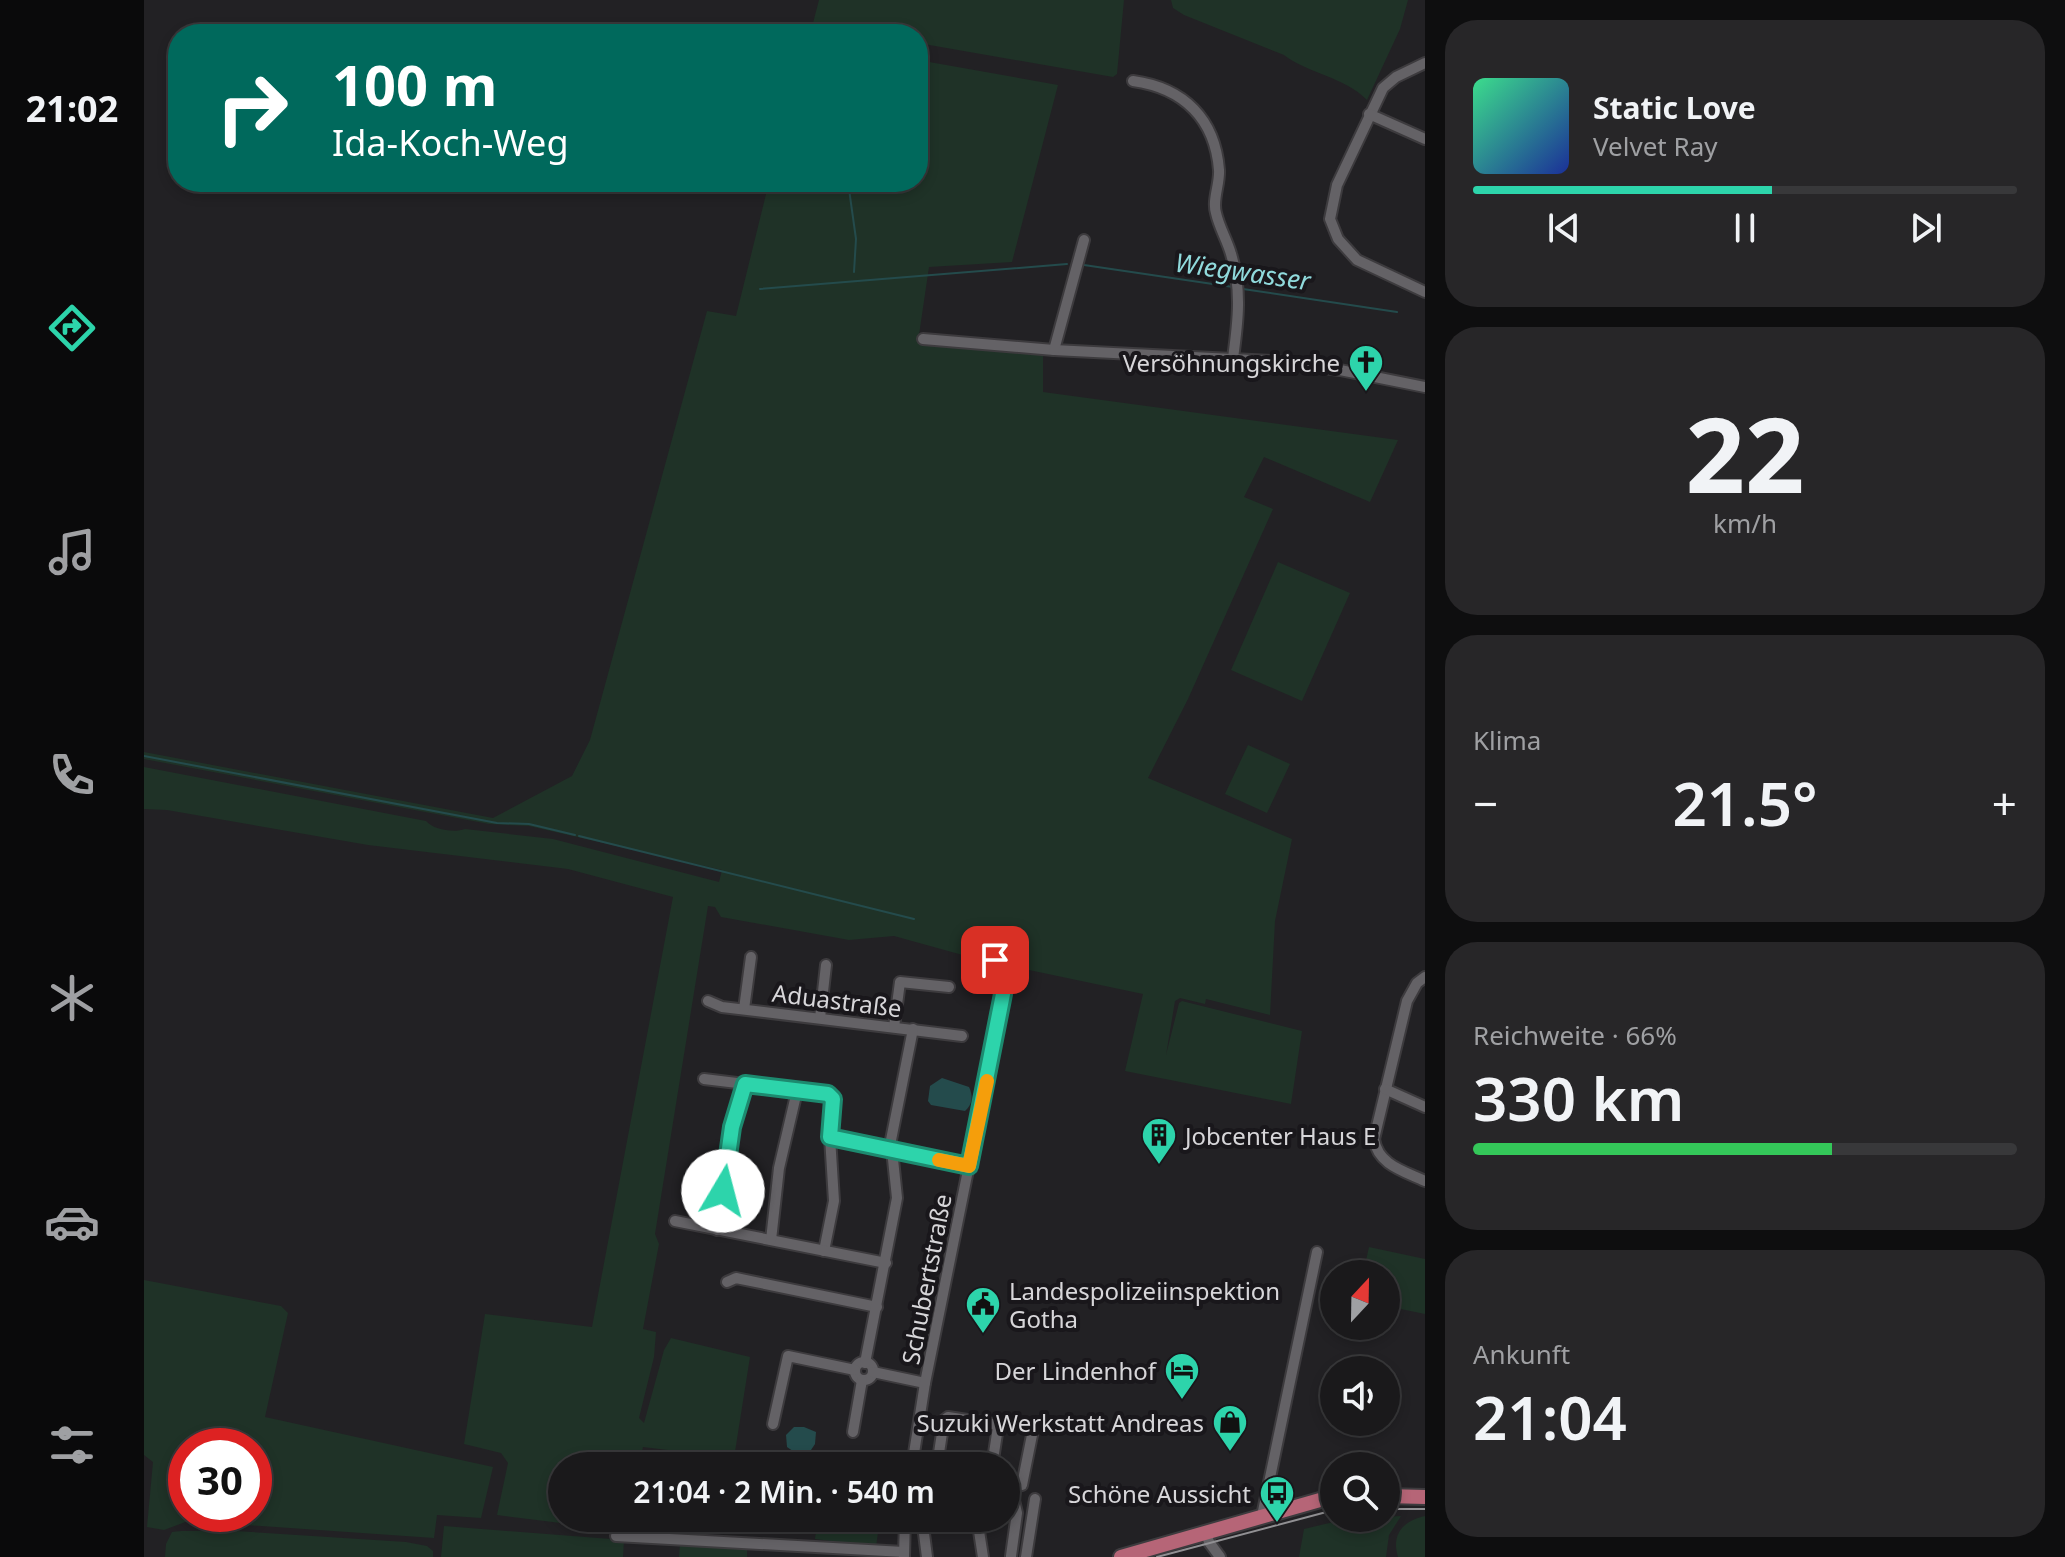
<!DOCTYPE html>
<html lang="de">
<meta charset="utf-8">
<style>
:root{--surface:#1a191b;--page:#272628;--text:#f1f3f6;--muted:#9fa0a3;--line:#38383a;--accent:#2dd4ab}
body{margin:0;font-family:"Noto Sans",sans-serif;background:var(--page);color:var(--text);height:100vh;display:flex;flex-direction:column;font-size:30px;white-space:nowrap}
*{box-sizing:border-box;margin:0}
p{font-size:26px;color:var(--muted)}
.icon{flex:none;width:44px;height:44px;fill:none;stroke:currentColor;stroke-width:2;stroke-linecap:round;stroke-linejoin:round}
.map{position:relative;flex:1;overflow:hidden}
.details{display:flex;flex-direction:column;gap:20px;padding:20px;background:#0e0e0f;width:640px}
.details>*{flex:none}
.banner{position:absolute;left:24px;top:24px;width:760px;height:168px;border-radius:32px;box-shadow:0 4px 12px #0003,0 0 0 2px var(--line);background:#00695c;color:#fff;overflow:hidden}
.needle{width:52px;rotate:22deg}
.fabs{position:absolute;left:1176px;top:1260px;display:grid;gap:16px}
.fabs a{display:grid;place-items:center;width:80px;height:80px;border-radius:50%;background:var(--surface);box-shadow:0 4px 12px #0003,0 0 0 2px var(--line);font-size:40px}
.speed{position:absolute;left:24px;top:1428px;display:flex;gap:16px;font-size:40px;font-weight:700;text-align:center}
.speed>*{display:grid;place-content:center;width:104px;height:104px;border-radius:50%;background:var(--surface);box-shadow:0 4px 12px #0003,0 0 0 2px var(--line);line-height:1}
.speed .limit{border:12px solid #d22;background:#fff;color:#111}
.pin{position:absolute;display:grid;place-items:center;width:68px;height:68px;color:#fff;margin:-34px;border-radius:16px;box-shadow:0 4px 12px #0006}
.me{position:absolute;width:88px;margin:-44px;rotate:8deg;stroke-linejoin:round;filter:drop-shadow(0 0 6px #0008)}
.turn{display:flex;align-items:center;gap:28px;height:168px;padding:0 32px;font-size:36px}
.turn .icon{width:104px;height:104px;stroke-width:2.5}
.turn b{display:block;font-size:56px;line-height:68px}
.big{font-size:60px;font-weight:600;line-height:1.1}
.details .card{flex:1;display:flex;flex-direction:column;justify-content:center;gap:12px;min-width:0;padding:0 28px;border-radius:32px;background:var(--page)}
.details .dial{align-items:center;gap:0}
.dial b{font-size:104px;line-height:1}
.song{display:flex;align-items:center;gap:24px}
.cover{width:96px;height:96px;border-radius:12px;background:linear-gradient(135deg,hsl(150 70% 55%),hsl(230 70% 35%))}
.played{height:8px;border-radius:4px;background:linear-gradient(90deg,var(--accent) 55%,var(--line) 55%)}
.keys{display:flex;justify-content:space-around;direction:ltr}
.heat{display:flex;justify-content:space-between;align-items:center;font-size:44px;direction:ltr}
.charge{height:12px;border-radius:6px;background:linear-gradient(90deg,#34c759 66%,var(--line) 0)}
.trip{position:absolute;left:404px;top:1452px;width:472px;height:80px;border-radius:40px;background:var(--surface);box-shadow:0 4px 12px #0003,0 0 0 2px var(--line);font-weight:600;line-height:80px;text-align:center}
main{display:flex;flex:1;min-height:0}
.tab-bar{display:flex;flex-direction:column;width:144px;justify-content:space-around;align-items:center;background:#0a0a0b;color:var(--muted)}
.tab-bar .icon{width:56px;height:56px}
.tab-bar .current{color:var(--accent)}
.tab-bar b{font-size:36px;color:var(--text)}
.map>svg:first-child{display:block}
</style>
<main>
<nav class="tab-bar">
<b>21:02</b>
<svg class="icon current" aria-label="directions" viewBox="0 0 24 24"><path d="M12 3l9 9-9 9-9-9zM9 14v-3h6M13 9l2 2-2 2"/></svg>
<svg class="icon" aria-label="music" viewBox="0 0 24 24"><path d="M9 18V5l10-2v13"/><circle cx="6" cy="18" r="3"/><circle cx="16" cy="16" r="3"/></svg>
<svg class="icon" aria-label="phone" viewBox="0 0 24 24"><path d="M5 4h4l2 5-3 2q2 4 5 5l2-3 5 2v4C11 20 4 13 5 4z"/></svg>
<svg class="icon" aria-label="climate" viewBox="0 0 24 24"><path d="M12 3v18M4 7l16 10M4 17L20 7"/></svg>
<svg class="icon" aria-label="car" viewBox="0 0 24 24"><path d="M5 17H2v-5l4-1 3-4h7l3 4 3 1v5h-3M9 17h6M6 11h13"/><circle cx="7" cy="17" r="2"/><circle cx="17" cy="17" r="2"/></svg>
<svg class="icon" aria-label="filters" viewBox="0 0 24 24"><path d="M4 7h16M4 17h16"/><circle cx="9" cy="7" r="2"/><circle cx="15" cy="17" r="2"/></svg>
</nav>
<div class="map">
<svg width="1281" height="1557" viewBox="0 0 1281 1557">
<rect width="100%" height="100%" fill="#222124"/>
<g fill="#1f3227" fill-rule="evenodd">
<polygon points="675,0 980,0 973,74 969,77 774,43 774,34 725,34 669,23"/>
<path d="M1027,0H1264L1256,29L1223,100C1201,77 1165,74 1140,55L1040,15L1029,8Z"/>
<path d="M774,60L914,85L868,262L785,267L775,335L777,344L899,354V392L1254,440L1226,502L1120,457L1100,497L1129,509L1044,699L1004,778L1148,839L1131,921L1126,1015L1062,999L1061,1004L1036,998L1031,1001L1022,1055L1035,1003L1038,1001L1158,1031L1147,1104L981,1071L999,994L833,959L750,936L705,940L577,917L571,907L564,906L511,1234L515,1244L499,1329L512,1332L510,1357L495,1418L500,1423L520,1350L527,1338L606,1357L590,1458L499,1447L495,1466H418V1518H484L481,1531L353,1515L364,1463L357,1453L320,1444L341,1314L448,1327L529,897L424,869L224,845L23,810L0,809V767L282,821C290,830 310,833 321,829L409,839L575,882L578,870L385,826L345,824L0,759V752L349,818L428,776L446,740L563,311L592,316L625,182H774Z"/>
<polygon points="1134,562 1206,593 1158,701 1087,670"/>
<polygon points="1104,745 1146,764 1123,813 1081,794"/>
<polygon points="1225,1247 1281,1259 1281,1314 1242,1306 1242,1274 1219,1274"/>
<path d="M0,1280L137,1306L144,1313L121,1417L349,1467L337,1518L293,1515L290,1538L44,1521L20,1530L3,1527L9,1462L0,1455ZM42,1446H110V1514H42Z"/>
<polygon points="1257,1516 1245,1535 1242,1557 1155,1557 1160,1529 1202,1519"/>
<path d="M1281,1516V1557H1254C1247,1534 1259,1521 1281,1516Z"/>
<polygon points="674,1518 736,1518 732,1547 671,1539"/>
<polygon points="300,1526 480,1540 479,1557 297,1557"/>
<polygon points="37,1531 92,1531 262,1542 283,1546 289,1551 289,1557 21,1557 22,1544 28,1532"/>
<polygon points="536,1544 603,1548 603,1557 535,1557"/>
</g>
<g fill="#244b4c">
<path d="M798,1078L825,1087C829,1095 829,1104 821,1111L787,1105L784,1101L786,1086Z"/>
<polygon points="650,1427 660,1427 672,1432 671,1444 665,1453 653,1454 643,1447 642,1435"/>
</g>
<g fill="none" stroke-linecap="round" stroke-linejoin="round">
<g stroke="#244b4c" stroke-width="2">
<polyline points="704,182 712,239 710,272"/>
<polyline points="940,265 1089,287"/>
<polyline points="616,289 923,264"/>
<polyline points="1099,289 1253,312"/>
<polyline points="0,756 353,823 385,824 431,835"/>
<polyline points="435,836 770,919"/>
</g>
<g stroke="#3d3b3e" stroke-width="14">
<g id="minor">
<polyline points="1281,63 1252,77 1239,88 1193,185 1186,219 1194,239 1213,260 1281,292"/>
<path d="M989,81C1040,88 1071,119 1075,170C1076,184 1068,200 1072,213C1075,227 1083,240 1087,254C1098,289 1094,322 1089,358"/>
<polyline points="1225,114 1281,139"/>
<polyline points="779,339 910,350 1130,361 1196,370 1281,387"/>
<polyline points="910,350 940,240"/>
<path d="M1281,977L1273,983L1263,1001L1230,1139C1234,1165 1260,1171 1281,1181"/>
<polyline points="564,1001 578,1007 818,1036"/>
<polyline points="600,1009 607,957"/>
<polyline points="676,1018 682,965"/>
<polyline points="750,1027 756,982 805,987"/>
<polyline points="560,1079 684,1094 689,1099 686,1137 690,1201 680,1251"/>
<polyline points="1241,1089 1281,1107"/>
<polyline points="686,1137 825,1166"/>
<polyline points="531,1221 742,1263"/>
<polyline points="573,1230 588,1127 601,1084"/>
<polyline points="627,1240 635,1168 653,1091"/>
<polyline points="583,1282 592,1278 733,1307"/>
<circle cx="720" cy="1371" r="9"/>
<polyline points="721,1363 753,1198 747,1140 769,1029"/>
<polyline points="729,1372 781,1383"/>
<polyline points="629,1424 644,1356 711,1370"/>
<polyline points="709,1432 718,1380"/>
<polyline points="768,1466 781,1383 857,1007 859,984 851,960"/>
<polyline points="793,1466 800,1420 804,1417 849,1424 854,1427 848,1466"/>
<polyline points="867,1488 873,1513 867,1556"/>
<polyline points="862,1489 878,1485 888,1435"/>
<polyline points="1118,1516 1173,1252"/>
<polyline points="778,1518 783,1557"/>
<polyline points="833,1518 839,1557"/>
<polyline points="1062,1533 1065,1542 1076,1557"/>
<polyline points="472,1536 760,1552"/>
<polyline points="760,1556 761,1518"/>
<polyline points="882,1557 891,1499"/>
</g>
</g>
<g stroke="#3d3b3e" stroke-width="18">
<g id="major">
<polyline points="1242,1496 1281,1497"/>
<polyline points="977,1557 1190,1496"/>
</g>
</g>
<use href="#minor" stroke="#646266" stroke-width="10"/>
<use href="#major" stroke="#b66577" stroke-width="14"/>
<g stroke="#919093" stroke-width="2">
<polyline points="1242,1509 1281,1509"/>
<polyline points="1013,1557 1190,1510"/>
</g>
</g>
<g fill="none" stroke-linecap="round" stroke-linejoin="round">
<g stroke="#1d8a6f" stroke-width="20">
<polyline id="route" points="579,1191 588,1127 601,1084 684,1094 689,1099 686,1137 825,1166 859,994 858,977 851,960"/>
</g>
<use href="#route" stroke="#2dd4ab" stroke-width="14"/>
<polyline stroke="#f59e0b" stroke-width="14" points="795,1160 825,1166 843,1081"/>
</g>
<defs>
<g id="church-pin" transform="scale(1.8)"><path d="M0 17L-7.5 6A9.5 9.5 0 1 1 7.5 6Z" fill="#2dd4ab" stroke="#19171b"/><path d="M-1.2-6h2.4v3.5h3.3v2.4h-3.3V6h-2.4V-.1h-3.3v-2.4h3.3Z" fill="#111"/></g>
<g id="building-pin" transform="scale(1.8)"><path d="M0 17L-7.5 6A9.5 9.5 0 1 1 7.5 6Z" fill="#2dd4ab" stroke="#19171b"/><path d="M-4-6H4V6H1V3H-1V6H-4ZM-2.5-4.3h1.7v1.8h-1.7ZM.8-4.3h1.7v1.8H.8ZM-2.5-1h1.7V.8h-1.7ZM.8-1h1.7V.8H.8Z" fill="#111"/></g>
<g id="civic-pin" transform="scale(1.8)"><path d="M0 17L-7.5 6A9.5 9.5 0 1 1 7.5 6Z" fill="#2dd4ab" stroke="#19171b"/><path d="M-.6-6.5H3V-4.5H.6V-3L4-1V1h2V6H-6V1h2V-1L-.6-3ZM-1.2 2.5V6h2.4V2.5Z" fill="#111"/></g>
<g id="hotel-pin" transform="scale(1.8)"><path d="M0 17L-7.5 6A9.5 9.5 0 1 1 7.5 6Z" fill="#2dd4ab" stroke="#19171b"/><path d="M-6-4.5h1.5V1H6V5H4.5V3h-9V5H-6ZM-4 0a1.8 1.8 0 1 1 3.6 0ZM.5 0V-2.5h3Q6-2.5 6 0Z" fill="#111"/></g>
<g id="shop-pin" transform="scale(1.8)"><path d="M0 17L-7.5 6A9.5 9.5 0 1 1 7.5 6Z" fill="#2dd4ab" stroke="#19171b"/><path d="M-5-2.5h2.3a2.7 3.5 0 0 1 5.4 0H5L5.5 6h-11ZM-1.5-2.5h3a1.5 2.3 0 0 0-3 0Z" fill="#111"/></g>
<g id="bus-pin" transform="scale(1.8)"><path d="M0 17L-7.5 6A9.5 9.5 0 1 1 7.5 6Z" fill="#2dd4ab" stroke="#19171b"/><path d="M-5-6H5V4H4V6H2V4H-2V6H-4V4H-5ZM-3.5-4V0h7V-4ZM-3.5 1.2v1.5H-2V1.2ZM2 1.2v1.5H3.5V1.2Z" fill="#111"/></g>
</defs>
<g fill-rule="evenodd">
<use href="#church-pin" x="1222" y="362"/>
<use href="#building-pin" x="1015" y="1135"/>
<use href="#civic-pin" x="839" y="1304"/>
<use href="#hotel-pin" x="1038" y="1370"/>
<use href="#shop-pin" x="1086" y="1422"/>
<use href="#bus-pin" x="1133" y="1493"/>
</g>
<g text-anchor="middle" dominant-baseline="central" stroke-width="8" stroke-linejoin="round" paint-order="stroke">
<g font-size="24" fill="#d7d6d9" stroke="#19171b" text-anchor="end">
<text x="1196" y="362">Versöhnungskirche</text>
<text x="1041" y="1135" text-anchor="start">Jobcenter Haus E</text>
<text x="865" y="1290" text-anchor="start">Landespolizeiinspektion<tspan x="865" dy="28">Gotha</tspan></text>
<text x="1012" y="1370">Der Lindenhof</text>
<text x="1060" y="1422">Suzuki Werkstatt Andreas</text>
<text x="1107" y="1493">Schöne Aussicht</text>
</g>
<g font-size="24" fill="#d7d6d9" stroke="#19171b">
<text transform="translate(693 1000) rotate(7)">Aduastraße</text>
<text transform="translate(782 1279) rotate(-79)">Schubertstraße</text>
</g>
<g font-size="26" font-style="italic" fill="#90dadc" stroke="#19171b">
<text transform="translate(1099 271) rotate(8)">Wiegwasser</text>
</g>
</g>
</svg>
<div class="fabs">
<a><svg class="needle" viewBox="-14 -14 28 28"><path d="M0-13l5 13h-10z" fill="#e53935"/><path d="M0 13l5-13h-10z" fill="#9fa0a3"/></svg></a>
<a><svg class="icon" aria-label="sound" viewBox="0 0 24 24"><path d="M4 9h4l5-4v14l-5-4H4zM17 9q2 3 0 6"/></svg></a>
<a><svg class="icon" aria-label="search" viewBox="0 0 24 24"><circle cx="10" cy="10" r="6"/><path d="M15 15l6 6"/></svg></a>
</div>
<div class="speed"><div class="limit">30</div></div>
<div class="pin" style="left:851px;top:960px;background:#d93025"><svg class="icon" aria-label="arrive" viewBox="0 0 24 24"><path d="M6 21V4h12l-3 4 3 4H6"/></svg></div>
<svg class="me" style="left:579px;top:1191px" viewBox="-20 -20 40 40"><circle r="19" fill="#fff"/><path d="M0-13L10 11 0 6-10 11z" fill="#2dd4ab"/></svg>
<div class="trip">21:04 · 2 Min. · 540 m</div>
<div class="banner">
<div class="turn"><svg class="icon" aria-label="right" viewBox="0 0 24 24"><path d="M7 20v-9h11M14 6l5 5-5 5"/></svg><div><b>100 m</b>Ida-Koch-Weg</div></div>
</div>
</div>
<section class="details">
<div class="card">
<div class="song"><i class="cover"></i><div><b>Static Love</b><p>Velvet Ray</p></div></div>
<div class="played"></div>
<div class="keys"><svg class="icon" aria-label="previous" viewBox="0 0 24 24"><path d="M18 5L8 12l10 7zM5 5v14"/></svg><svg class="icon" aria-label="pause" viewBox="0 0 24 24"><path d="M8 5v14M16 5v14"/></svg><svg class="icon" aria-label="next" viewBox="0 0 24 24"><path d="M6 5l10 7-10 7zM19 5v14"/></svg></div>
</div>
<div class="card dial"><b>22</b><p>km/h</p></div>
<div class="card"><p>Klima</p>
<div class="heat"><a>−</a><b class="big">21.5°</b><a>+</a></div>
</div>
<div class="card"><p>Reichweite · 66%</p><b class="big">330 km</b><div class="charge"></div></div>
<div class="card"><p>Ankunft</p><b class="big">21:04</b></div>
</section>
</main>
